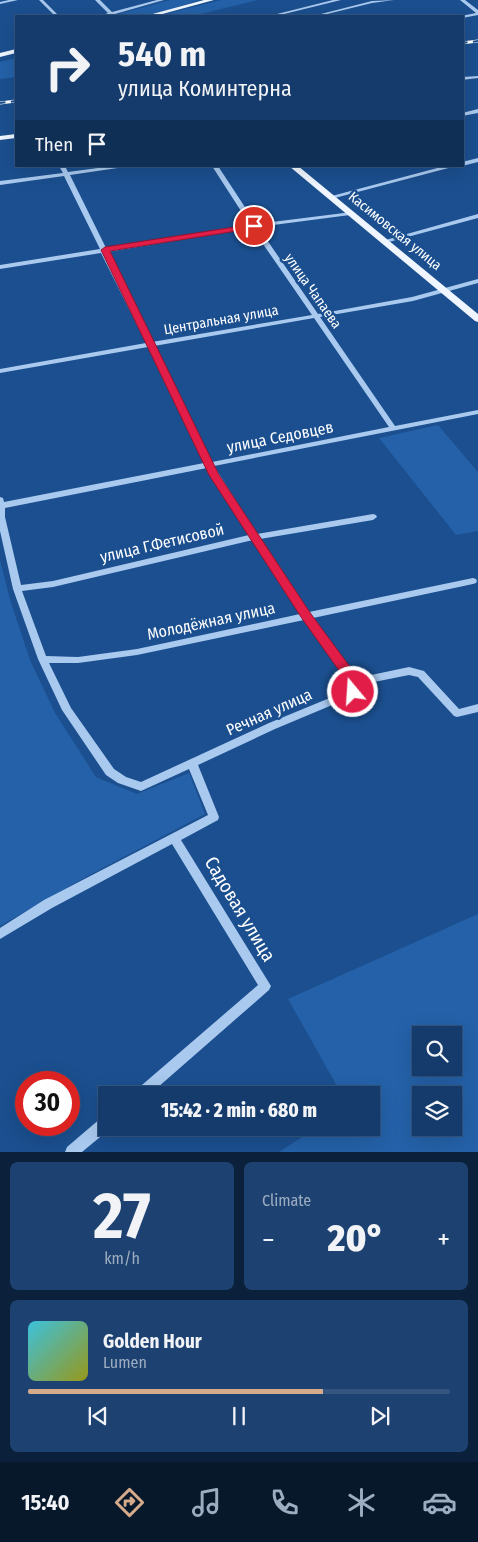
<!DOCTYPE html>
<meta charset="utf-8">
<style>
:root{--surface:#143b6b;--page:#1d4271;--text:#f1f3f6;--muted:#9dadc1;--line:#33557e;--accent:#d6ab8b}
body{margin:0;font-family:"Fira Sans Condensed",sans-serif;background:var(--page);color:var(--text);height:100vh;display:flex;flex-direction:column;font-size:19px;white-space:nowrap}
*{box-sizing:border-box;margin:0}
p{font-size:16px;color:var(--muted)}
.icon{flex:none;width:28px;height:28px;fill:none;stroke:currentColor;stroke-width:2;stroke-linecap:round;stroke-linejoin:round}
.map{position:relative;height:1152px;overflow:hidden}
.details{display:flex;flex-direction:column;gap:10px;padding:10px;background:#0b203b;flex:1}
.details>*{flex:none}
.top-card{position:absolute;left:15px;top:15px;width:449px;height:152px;border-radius:0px;box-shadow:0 5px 20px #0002,0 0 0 1px var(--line);background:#143b6b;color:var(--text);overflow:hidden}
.controls{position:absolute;left:412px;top:1026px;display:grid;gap:10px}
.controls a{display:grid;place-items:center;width:50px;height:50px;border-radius:0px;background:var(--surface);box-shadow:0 5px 20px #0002,0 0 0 1px var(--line);font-size:25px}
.speed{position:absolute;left:15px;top:1071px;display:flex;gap:10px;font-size:25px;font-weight:700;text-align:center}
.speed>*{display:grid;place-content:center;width:65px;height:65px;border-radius:50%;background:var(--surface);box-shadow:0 5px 20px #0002,0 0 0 1px var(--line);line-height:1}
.speed .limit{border:8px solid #d22;background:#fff;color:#111}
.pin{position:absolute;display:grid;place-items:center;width:42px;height:42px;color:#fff;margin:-21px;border:2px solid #fff;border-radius:50%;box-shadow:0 1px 5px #0007}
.me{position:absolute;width:55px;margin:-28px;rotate:342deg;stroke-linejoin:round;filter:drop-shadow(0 0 4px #0008)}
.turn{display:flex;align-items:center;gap:18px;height:105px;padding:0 20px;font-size:22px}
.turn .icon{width:65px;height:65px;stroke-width:2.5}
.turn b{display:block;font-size:35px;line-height:42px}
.then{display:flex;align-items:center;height:48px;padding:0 20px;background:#0003;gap:10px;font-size:19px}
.big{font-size:38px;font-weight:800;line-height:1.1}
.details .card{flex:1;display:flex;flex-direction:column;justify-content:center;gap:8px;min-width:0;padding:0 18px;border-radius:8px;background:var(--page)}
.details .dial{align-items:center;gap:0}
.dial b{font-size:65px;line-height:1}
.song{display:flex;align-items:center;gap:15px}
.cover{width:60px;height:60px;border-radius:8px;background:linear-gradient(135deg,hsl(190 70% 55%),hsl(60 70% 35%))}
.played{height:5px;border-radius:2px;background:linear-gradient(90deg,var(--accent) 70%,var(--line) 70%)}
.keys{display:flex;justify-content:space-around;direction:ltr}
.heat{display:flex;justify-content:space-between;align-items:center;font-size:28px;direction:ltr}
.details .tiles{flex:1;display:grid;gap:10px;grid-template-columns:1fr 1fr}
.card:last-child{grid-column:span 2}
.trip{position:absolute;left:98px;top:1086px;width:282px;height:50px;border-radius:0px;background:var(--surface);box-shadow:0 5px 20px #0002,0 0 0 1px var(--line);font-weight:800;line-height:50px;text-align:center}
.menu{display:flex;height:80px;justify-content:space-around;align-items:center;background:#08182b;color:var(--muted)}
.menu .icon{width:35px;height:35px}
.menu .active{color:var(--accent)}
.menu b{font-size:22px;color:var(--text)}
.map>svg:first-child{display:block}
</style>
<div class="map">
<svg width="478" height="1152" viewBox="0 0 478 1152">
<rect width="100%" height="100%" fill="#1b4f8f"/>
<g fill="#2461a8" fill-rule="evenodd">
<path d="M170,0H200C183,5 134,23 119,14Z"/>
<polygon points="221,0 258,0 193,16 158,16"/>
<polygon points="16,58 16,77 0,79 0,62"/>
<polygon points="438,425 478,472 478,531 456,535 379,438"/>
<polygon points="0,560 11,603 30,660 55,713 96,777 137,794 189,773 205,814 84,878 0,926"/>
<path d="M478,914V1152H279L316,1128H371V1095H342L288,999ZM421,1035H454V1068H421ZM421,1095H454V1128H421Z"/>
</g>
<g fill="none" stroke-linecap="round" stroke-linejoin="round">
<g fill="#a9c9ee" fill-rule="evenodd">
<polygon points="9,0 18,0 0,4 0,2"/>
<polygon points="39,0 43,0 59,16 55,16"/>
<polygon points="95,0 100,0 112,12 157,0 164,0 115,14 116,16 110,15 100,16 108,13"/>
<polygon points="333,0 341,0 276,16 269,16"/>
<polygon points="394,0 372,3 319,16 313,16 372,1"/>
<polygon points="460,0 465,0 478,10 478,15 462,18 461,16 476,13"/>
<polygon points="478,76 478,78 462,80 462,77"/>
<polygon points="478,109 478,113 462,116 462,113"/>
<polygon points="478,158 478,162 462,166 462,162"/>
<path d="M59,166H65L68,172L113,166H131L70,175L106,248L250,225L212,166H218L256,224L352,212L353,213L350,215L258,227L318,314L412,297L478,279V283L413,301L320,317L395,426L478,410V414L214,466L257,534L373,514L376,515L377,517L373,520L260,539L309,612L473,578L476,579L477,581L476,583L473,584L313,618L357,678L409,667L424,671L459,709L478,704V712L457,717L454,716L418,677L409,675L359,685L356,695L275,729L198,765L219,817L218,820L181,840L271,986L269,990L149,1095H133L135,1091L258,985L172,844L52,908L0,939V928L44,900L208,815L189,769L141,791L118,783L106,775L62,710L38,659L13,589L0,531V497L3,498L4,502L204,463L148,347L0,373V369L146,343L101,253L0,269V265L100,249L64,176L0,185V181L63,173ZM252,228L312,315L152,342L107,252ZM314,318L389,427L212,462L154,346ZM207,468L249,535L53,581L21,585L5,517V508ZM253,540L300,614L137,649L78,657L46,656L22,591L53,587ZM304,620L350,683L349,690L269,723L141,782L126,777L114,769L71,708L49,663H78L137,655Z"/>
<polygon points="445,166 456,166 331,199 328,197"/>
<polygon points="478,214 478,218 385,243 382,241"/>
<polygon points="106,1117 106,1128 111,1128 82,1152 65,1152 67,1147 101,1118"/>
</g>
<g fill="#f0f6ff" fill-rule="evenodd">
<polygon points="204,0 214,0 155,16 145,16"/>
<polygon points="16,49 16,53 0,57 0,53"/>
<polygon points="16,134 16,138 0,140 0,136"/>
<polygon points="289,166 298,166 478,314 478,322 475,321"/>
</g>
<g stroke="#fff" stroke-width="3">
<g id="rail">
<polyline points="462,43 478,41"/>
<polyline points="0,103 16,101"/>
</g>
</g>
<use href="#rail" stroke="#1b4f8f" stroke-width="2" stroke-dasharray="5.5" stroke-linecap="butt"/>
</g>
<path fill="#e11d48" stroke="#92132f" d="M254,224H256V228L110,251L219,475L311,614L359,679C362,684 360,691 358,696H349L347,692L348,683L303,620L209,475L101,250L105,247Z"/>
<g text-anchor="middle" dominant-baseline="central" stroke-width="5" stroke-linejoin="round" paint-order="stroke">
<g font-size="14" fill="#fff" stroke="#1b4f8f">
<text transform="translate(395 231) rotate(39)">Касимовская улица</text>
<text transform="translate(313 291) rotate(55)">улица Чапаева</text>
<text transform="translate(221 320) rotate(-10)">Центральная улица</text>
</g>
<g font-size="16" fill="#fff" stroke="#1b4f8f">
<text transform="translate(280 437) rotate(-11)">улица Седовцев</text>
<text transform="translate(162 543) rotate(-13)">улица Г.Фетисовой</text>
<text transform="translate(211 621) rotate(-12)">Молодёжная улица</text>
<text transform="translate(269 712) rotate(-24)">Речная улица</text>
</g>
<g font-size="19" fill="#fff" stroke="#1b4f8f">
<text transform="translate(240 909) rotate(59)">Садовая улица</text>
</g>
</g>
</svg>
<div class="controls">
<a><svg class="icon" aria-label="search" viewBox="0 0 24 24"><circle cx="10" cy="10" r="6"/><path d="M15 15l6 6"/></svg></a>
<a><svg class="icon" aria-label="layers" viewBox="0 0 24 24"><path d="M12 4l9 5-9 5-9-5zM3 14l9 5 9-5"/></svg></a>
</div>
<div class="speed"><div class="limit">30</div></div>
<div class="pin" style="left:254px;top:226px;background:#d93025"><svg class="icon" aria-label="arrive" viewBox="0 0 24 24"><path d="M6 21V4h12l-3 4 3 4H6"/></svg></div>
<svg class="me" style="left:353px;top:692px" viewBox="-20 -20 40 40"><circle r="17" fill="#e11d48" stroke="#fff" stroke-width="3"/><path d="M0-11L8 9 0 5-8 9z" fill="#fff"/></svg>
<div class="trip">15:42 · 2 min · 680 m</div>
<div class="top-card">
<div class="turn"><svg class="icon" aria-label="right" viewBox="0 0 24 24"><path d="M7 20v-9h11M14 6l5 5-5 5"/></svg><div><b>540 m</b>улица Коминтерна</div></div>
<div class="then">Then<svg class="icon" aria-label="arrive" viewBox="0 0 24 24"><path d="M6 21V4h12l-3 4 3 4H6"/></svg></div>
</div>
</div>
<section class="details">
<div class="tiles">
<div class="card dial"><b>27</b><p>km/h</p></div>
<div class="card"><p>Climate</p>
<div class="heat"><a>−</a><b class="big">20°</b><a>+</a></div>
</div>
<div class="card">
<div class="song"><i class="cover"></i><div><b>Golden Hour</b><p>Lumen</p></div></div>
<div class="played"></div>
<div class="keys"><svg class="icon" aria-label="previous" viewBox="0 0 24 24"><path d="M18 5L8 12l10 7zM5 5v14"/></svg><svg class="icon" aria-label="pause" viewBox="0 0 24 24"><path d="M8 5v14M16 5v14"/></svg><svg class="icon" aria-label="next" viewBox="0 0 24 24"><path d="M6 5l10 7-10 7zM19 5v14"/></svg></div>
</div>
</div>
</section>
<nav class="menu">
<b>15:40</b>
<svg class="icon active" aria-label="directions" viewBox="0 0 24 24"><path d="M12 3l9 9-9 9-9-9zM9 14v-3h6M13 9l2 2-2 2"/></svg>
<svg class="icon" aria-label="music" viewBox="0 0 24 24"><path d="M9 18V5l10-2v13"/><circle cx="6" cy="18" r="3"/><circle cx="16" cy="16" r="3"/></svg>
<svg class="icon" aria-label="phone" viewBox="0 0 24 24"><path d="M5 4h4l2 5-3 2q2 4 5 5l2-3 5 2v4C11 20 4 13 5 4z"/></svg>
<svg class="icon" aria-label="climate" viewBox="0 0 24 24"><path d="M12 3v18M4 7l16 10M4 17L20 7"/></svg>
<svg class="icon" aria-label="car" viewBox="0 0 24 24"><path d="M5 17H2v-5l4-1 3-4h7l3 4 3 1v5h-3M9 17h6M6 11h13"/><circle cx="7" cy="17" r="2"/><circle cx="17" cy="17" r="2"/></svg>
</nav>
